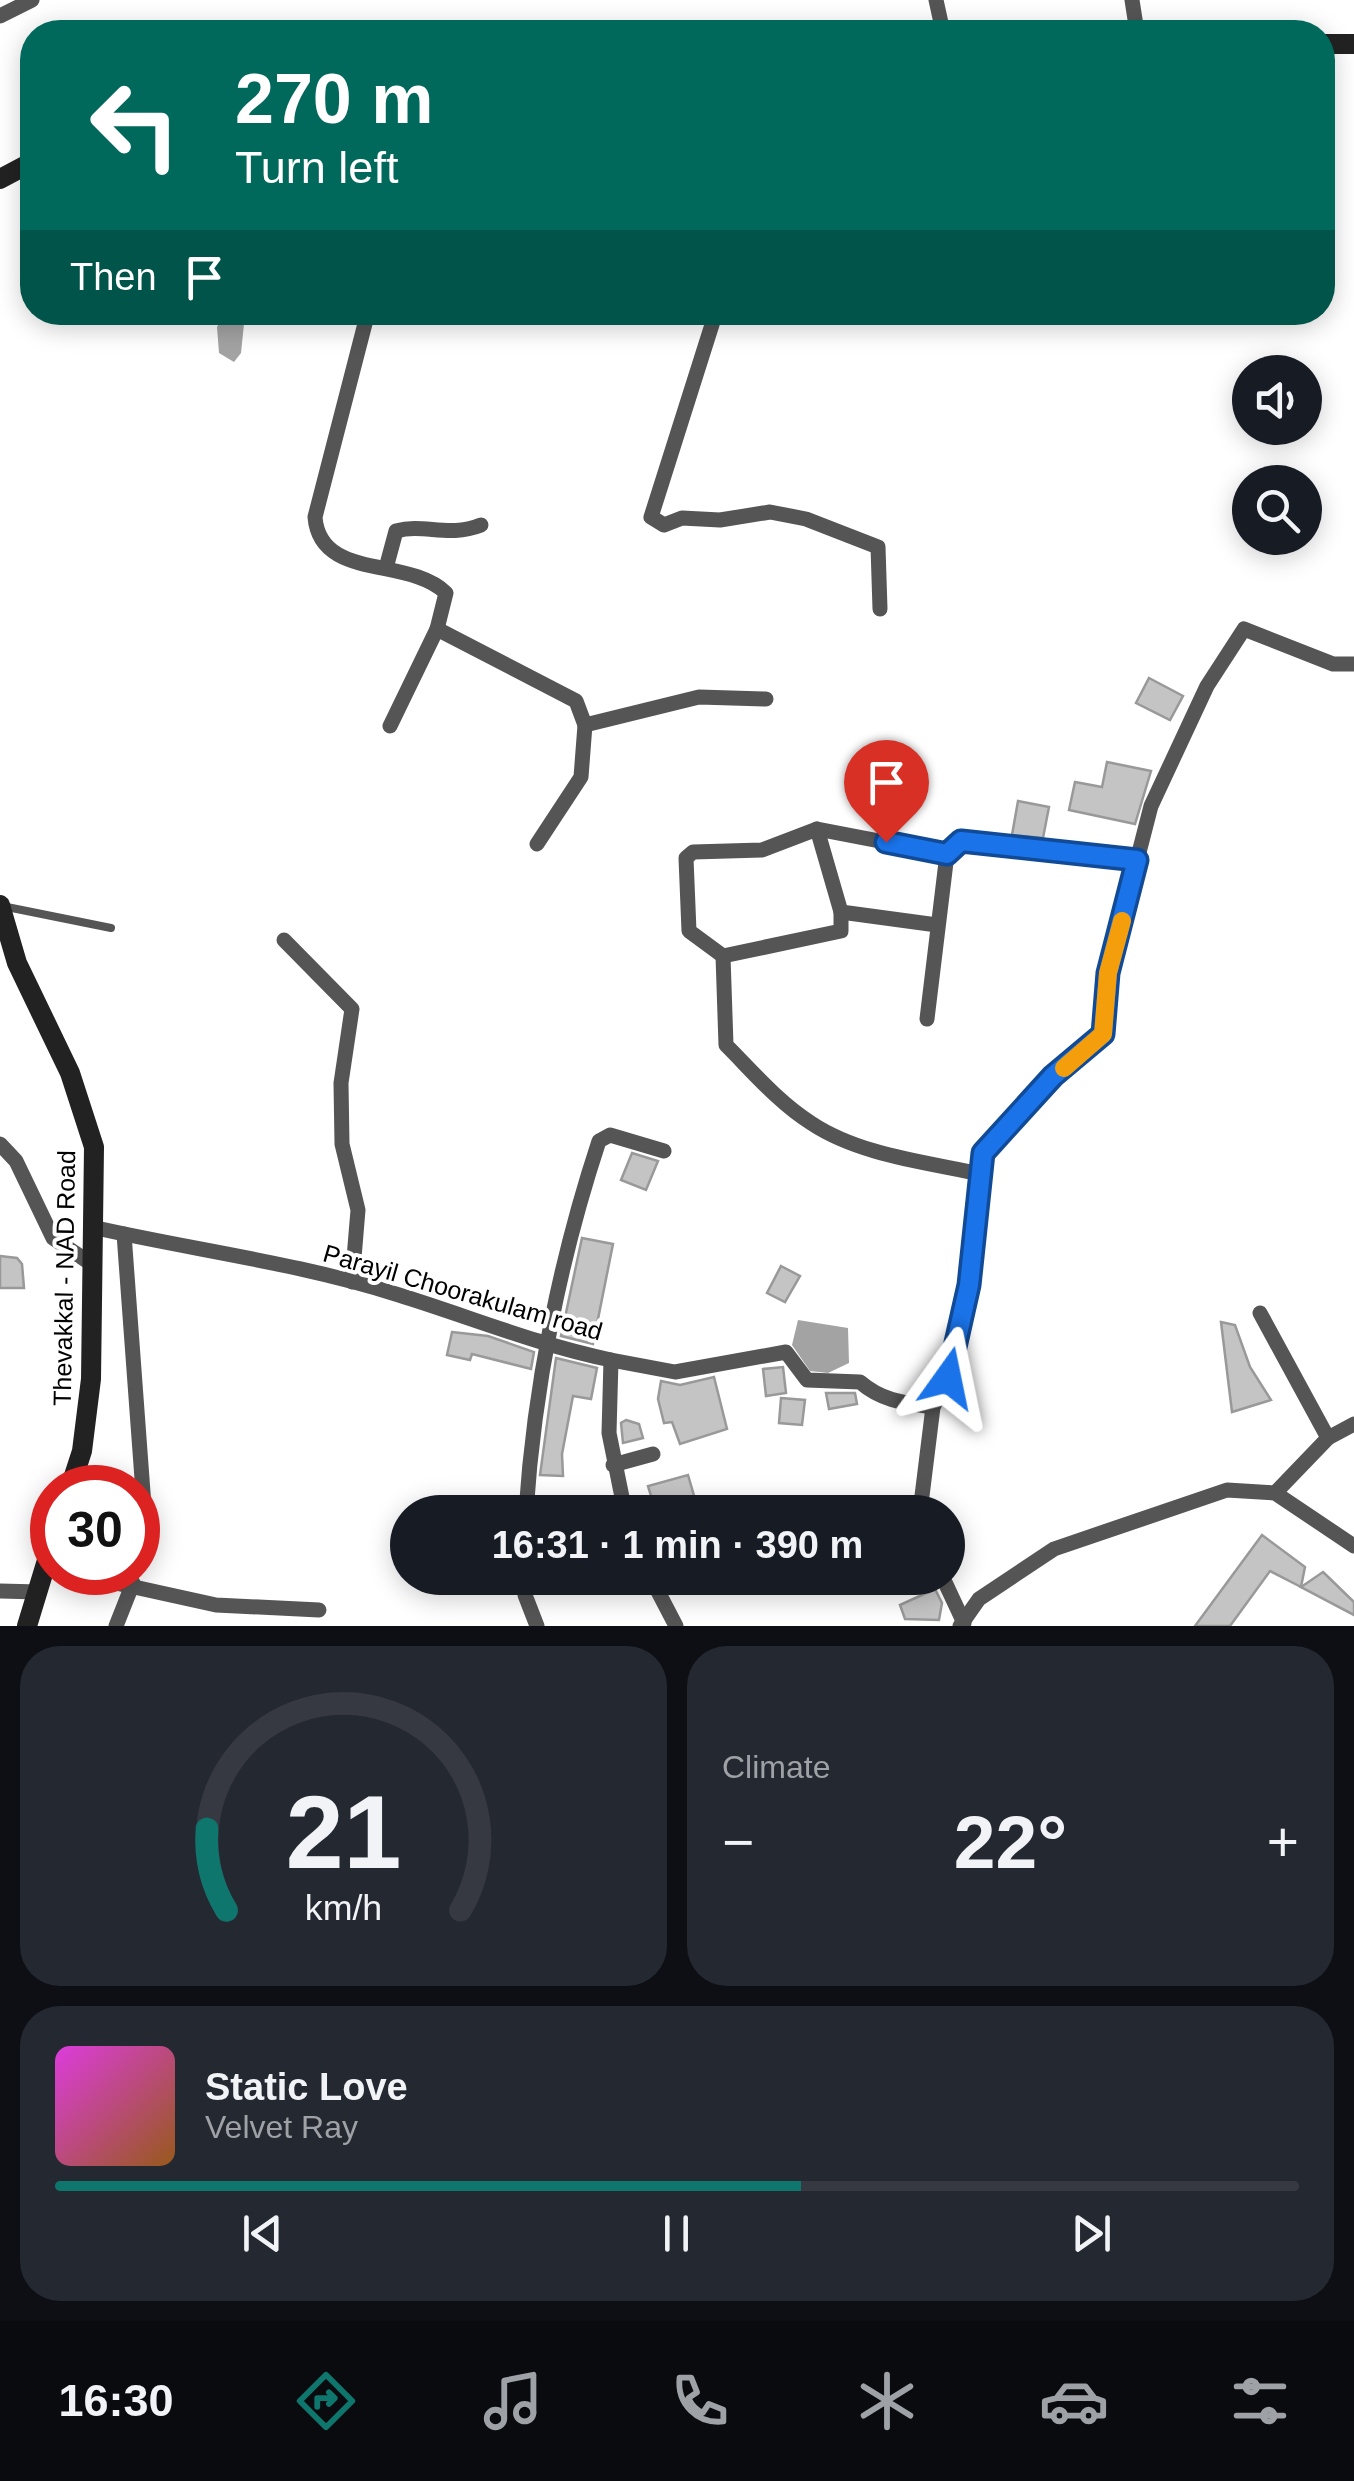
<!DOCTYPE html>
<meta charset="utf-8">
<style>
:root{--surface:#171b24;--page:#242831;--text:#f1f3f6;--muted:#9ea1a6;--line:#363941;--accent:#0f766e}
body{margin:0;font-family:Arial,sans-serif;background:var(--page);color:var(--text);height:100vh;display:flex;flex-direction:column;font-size:38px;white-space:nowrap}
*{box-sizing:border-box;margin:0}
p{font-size:32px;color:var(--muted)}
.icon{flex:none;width:55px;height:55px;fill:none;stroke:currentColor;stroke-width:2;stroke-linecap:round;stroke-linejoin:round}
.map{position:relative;height:1626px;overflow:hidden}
.panel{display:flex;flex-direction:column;gap:20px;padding:20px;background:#0d0f14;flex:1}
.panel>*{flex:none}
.banner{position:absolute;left:20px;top:20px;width:1315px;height:305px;border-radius:40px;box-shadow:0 5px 25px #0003;background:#00695c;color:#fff;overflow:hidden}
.fabs{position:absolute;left:1232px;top:355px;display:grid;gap:20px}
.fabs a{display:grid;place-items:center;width:90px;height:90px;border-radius:50%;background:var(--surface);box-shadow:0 5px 25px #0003;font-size:50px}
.speed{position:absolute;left:30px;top:1465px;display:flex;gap:20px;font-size:50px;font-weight:700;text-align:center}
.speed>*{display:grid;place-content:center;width:130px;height:130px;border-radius:50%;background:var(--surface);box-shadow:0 5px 25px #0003;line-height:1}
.speed .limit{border:15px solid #d22;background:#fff;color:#111}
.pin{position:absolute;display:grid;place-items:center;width:85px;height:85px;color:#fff;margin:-102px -42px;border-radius:50% 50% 50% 0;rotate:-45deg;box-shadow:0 0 10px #0007}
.pin .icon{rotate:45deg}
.me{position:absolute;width:110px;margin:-55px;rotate:12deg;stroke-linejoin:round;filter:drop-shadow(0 0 8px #0008)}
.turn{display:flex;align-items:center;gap:35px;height:210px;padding:0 50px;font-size:45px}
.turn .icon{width:130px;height:130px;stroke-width:2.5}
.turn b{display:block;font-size:70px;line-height:85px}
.then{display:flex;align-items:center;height:95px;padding:0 50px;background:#0003;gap:20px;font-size:38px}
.big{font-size:75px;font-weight:600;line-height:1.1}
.panel .card{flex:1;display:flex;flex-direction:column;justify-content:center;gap:15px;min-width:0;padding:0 35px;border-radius:40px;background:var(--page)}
.panel .dial{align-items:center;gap:0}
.dial svg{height:260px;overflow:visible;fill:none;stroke:var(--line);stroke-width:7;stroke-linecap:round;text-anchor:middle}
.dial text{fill:var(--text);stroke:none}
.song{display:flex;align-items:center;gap:30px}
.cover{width:120px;height:120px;border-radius:15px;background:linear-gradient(135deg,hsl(300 70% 55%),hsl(30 70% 35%))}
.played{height:10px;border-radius:5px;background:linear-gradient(90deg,var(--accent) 60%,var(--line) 60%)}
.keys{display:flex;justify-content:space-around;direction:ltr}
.heat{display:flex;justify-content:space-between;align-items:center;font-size:55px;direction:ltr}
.panel .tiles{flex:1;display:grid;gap:20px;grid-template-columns:1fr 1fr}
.card:last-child{grid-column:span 2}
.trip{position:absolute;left:390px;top:1495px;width:575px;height:100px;border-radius:50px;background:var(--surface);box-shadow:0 5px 25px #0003;font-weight:600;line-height:100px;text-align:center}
.menu{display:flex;height:160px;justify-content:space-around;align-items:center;background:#090b0e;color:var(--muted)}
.menu .icon{width:70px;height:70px}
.menu .current{color:var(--accent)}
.menu b{font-size:45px;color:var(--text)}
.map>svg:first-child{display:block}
</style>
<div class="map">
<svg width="1354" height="1626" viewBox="0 0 1354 1626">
<rect width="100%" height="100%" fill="#fff"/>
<g fill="#a3a3a3">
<polygon points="225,312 245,314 241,353 234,362 219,353 217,327"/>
<polygon points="798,1320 848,1328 849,1363 828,1373 810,1371 792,1345"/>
</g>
<g fill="#c4c4c4" stroke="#999" stroke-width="2.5">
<polygon points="1149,678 1183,696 1170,720 1136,703"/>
<polygon points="1107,762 1151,771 1135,824 1069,810 1075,782 1102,787"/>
<polygon points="1018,801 1049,807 1043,838 1012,835"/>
<polygon points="632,1153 658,1161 646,1190 621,1180"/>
<polygon points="582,1238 613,1244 593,1344 561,1336"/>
<polygon points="0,1256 17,1258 22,1264 24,1288 0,1288"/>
<polygon points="781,1266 800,1276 785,1302 767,1293"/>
<polygon points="1221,1322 1235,1325 1250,1367 1271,1400 1232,1412"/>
<polygon points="452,1332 488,1336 534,1352 531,1369 472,1354 470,1360 447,1355"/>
<polygon points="556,1358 597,1368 591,1399 573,1396 562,1454 563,1476 540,1475"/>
<polygon points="783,1367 786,1393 766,1396 763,1369"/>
<polygon points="714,1377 727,1429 680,1444 672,1422 664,1423 658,1399 661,1381 680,1385"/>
<polygon points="826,1393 855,1393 857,1404 829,1409"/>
<polygon points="781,1398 805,1400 802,1425 779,1423"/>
<polygon points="626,1420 639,1424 643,1438 623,1443 621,1423"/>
<polygon points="688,1475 697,1506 656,1512 648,1486"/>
<polygon points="1262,1535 1305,1567 1301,1587 1270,1571 1230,1626 1195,1626"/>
<polygon points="1323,1572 1354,1602 1354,1615 1301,1587"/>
<polygon points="935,1589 942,1603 939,1620 905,1619 900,1605"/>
</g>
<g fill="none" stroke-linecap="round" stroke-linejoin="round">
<polyline stroke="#555" stroke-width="8" points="2,906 111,928"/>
<g stroke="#555" stroke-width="15">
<polyline points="936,0 943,32"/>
<polyline points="1132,0 1137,32"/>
<polyline points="0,16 32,0"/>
<path d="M368,312L315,517C320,581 408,556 446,593L437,629L390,726"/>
<polyline points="716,312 651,517 664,525 682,518 720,520 770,512 806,519 878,547 880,609"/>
<path d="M386,568L396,531C424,523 448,538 481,525"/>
<polyline points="437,629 576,701 585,725 699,697 766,699"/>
<polyline points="817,829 841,912 937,925"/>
<polyline points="537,844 581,777 585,725"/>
<polyline points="841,912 841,931 723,956 689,931 686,858 693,852 762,850 817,829 947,854"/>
<polyline points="284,940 352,1009 341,1083 342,1144 358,1210 352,1282"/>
<path d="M723,956L726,1045C753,1072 778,1102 811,1123C859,1155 925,1162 980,1174"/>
<polyline points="927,1019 947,854 961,841 1137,860"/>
<polyline points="0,1144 16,1161 53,1238 90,1263"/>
<path d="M92,1227C193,1250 299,1263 399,1295C470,1317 538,1345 611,1360L609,1433L625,1512"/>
<polyline points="124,1234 146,1533 138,1566"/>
<polyline points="1260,1313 1328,1438"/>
<path d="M611,1360L675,1372L786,1352L807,1380L860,1382C882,1401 904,1403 933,1407L948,1378L969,1285L983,1153L1053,1076L1103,1033L1108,973L1151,806L1207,686L1244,629L1333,664H1354"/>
<polyline points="613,1465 653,1454"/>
<polyline points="1275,1493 1328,1438 1354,1424"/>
<path d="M526,1512C534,1388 560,1259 599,1141L610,1135L664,1151"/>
<polyline points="920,1512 933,1407"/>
<polyline points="66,1572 216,1605 319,1610"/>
<polyline points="530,1578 525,1595 537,1626"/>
<polyline points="651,1578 676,1626"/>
<polyline points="943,1578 964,1623"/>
<polyline points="0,1591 39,1592"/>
<polyline points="116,1626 133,1583"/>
<polyline points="960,1626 979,1599 1054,1549 1227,1490 1275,1493 1354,1546"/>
</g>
<g stroke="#222" stroke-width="20">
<polyline points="1322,44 1354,44"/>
<polyline points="0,179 32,162"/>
<polyline points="0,905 17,963 70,1073 94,1147 91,1379 82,1451 70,1488"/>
<polyline points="27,1626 52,1544"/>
</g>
</g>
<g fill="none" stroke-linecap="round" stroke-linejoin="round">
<g stroke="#114b97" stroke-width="25">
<polyline id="route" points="886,842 947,854 961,841 1137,860 1108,973 1103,1034 1053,1076 983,1153 969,1285 948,1378"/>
</g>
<use href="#route" stroke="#1a73e8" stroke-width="18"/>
<polyline stroke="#f59e0b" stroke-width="18" points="1064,1068 1103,1034 1108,973 1122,921"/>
</g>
<g text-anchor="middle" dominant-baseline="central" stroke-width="8" stroke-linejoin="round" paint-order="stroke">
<g font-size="25" fill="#000" stroke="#fff">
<text transform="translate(64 1278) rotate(-89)">Thevakkal - NAD Road</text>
<text transform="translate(463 1292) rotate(16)">Parayil Choorakulam road</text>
</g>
</g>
</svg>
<div class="fabs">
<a><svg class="icon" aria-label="sound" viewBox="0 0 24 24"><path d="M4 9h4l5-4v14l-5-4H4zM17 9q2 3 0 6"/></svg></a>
<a><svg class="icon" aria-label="search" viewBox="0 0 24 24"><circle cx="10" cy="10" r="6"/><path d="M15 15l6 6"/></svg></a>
</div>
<div class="speed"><div class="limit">30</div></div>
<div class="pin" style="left:886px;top:842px;background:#d93025"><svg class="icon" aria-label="arrive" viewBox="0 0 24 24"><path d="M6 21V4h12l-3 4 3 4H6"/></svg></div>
<svg class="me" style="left:948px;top:1378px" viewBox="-20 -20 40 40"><path d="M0-17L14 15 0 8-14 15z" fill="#1a73e8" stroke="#fff" stroke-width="4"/></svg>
<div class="trip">16:31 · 1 min · 390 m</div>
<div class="banner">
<div class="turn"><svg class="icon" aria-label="left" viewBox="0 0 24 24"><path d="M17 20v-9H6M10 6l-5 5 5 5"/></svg><div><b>270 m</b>Turn left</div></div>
<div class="then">Then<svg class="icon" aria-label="arrive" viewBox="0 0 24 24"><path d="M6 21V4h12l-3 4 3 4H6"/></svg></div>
</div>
</div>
<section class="panel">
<div class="tiles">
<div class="card dial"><svg viewBox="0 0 100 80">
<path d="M14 69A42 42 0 1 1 86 69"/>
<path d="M14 69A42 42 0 0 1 8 44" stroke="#0f766e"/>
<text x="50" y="56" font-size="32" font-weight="700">21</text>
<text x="50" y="72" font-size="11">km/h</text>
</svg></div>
<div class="card"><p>Climate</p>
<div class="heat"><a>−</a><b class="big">22°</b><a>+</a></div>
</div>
<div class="card">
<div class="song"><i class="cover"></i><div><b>Static Love</b><p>Velvet Ray</p></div></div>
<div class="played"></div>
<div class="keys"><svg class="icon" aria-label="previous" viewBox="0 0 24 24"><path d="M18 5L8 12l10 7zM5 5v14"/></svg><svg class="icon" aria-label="pause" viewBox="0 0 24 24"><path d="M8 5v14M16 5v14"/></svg><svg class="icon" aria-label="next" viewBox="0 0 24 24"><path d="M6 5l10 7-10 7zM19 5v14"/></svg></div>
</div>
</div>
</section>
<nav class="menu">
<b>16:30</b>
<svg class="icon current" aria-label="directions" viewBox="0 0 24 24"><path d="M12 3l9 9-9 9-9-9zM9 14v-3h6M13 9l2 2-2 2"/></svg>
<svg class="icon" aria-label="music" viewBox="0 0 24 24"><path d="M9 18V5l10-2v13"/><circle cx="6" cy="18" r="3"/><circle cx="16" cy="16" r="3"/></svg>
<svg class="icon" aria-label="phone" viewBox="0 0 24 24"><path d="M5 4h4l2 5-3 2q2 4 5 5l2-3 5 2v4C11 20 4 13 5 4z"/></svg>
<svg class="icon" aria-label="climate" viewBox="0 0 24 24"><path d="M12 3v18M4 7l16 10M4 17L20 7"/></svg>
<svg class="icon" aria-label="car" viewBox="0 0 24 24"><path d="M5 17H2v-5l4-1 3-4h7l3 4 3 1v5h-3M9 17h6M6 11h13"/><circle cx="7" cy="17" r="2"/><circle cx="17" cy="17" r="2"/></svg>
<svg class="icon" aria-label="filters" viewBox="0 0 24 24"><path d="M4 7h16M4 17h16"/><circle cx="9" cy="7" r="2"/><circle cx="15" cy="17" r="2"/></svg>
</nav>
